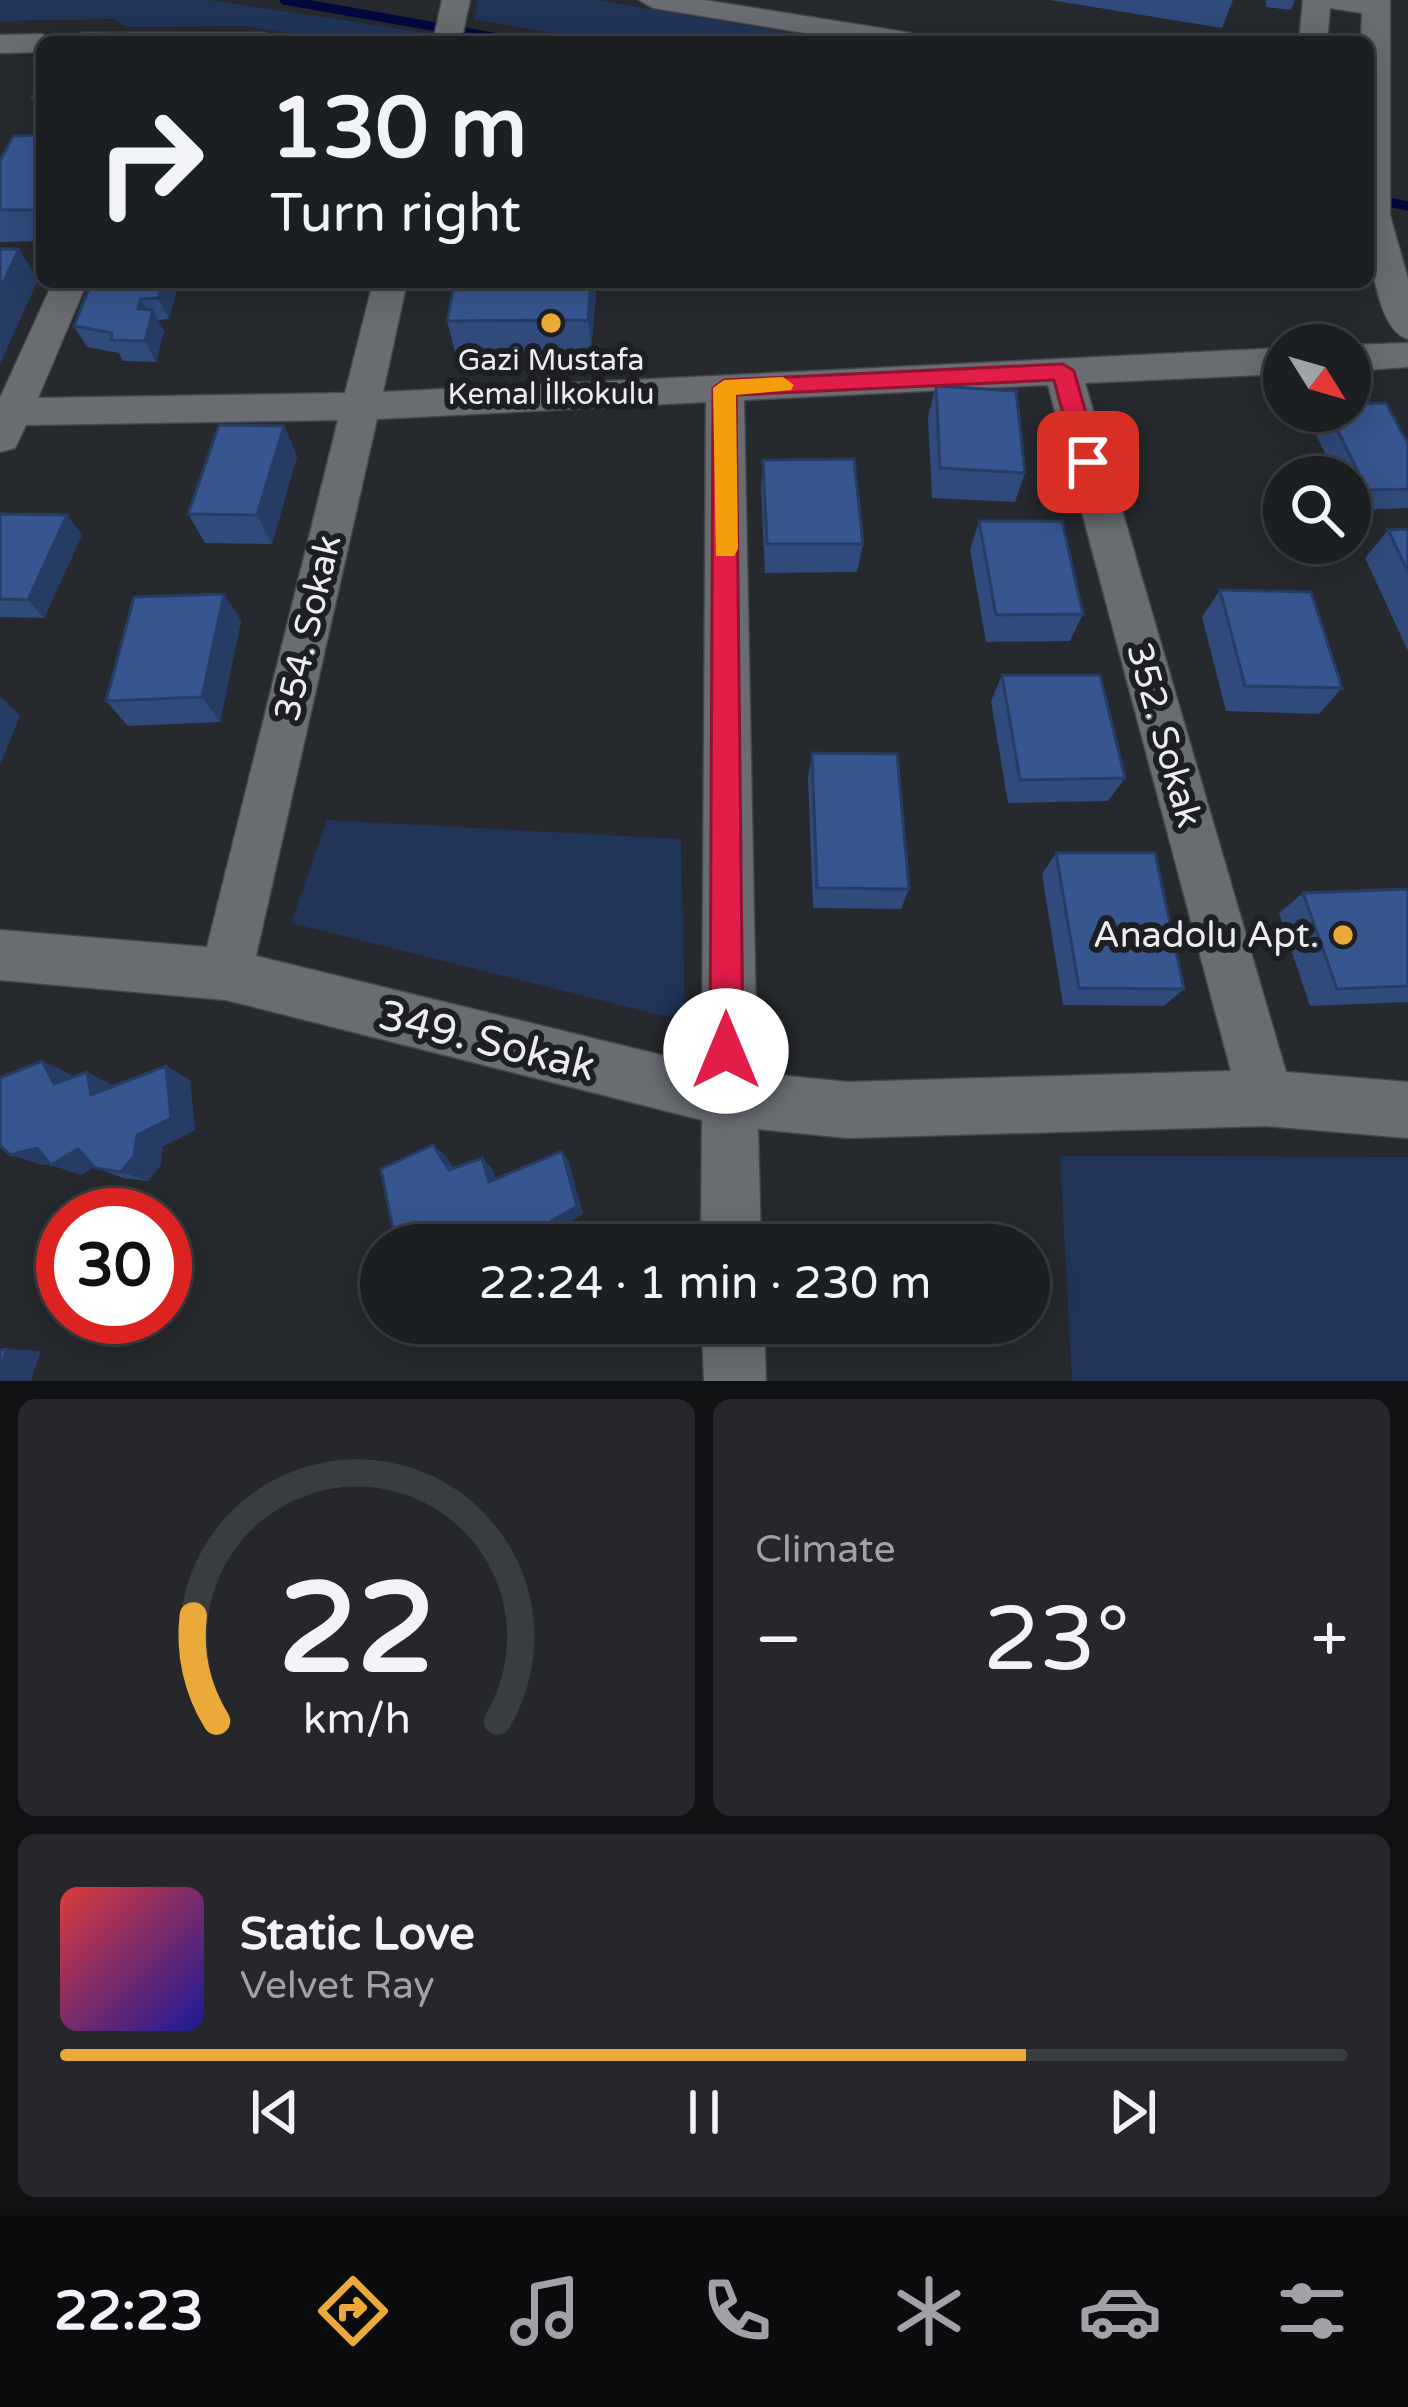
<!DOCTYPE html>
<meta charset="utf-8">
<style>
:root{--surface:#1c1f22;--page:#25272a;--text:#f1f3f6;--muted:#a0a2a5;--line:#3a3d40;--accent:#eba939}
body{margin:0;font-family:"Varela Round",sans-serif;background:var(--page);color:var(--text);height:100vh;display:flex;flex-direction:column;font-size:45px;white-space:nowrap}
*{box-sizing:border-box;margin:0}
p{font-size:39px;color:var(--muted)}
.icon{flex:none;width:66px;height:66px;fill:none;stroke:currentColor;stroke-width:2;stroke-linecap:round;stroke-linejoin:round}
.map{position:relative;height:1381px;overflow:hidden}
.side{display:flex;flex-direction:column;gap:18px;padding:18px;background:#0f1113;flex:1}
.side>*{flex:none}
.top-card{position:absolute;left:36px;top:36px;width:1338px;height:252px;border-radius:18px;box-shadow:0 6px 30px #0003,0 0 0 3px var(--line);background:#1c1f22;color:var(--text);overflow:hidden}
.needle{width:78px;rotate:127deg}
.buttons{position:absolute;left:1263px;top:324px;display:grid;gap:24px}
.buttons a{display:grid;place-items:center;width:108px;height:108px;border-radius:50%;background:var(--surface);box-shadow:0 6px 30px #0003,0 0 0 3px var(--line);font-size:60px}
.speed{position:absolute;left:36px;top:1188px;display:flex;gap:24px;font-size:60px;font-weight:700;text-align:center}
.speed>*{display:grid;place-content:center;width:156px;height:156px;border-radius:50%;background:var(--surface);box-shadow:0 6px 30px #0003,0 0 0 3px var(--line);line-height:1}
.speed .limit{border:18px solid #d22;background:#fff;color:#111}
.pin{position:absolute;display:grid;place-items:center;width:102px;height:102px;color:#fff;margin:-51px;border-radius:24px;box-shadow:0 6px 18px #0006}
.me{position:absolute;width:132px;margin:-66px;rotate:0deg;stroke-linejoin:round;filter:drop-shadow(0 0 9px #0008)}
.turn{display:flex;align-items:center;gap:42px;height:252px;padding:0 36px;font-size:54px}
.turn .icon{width:156px;height:156px;stroke-width:2.5}
.turn b{display:block;font-size:84px;line-height:102px}
.big{font-size:90px;font-weight:600;line-height:1.1}
.side .widget{flex:1;display:flex;flex-direction:column;justify-content:center;gap:18px;min-width:0;padding:0 42px;border-radius:18px;background:var(--page)}
.side .dial{align-items:center;gap:0}
.dial svg{height:312px;overflow:visible;fill:none;stroke:var(--line);stroke-width:7;stroke-linecap:round;text-anchor:middle}
.dial text{fill:var(--text);stroke:none}
.song{display:flex;align-items:center;gap:36px}
.cover{width:144px;height:144px;border-radius:18px;background:linear-gradient(135deg,hsl(0 70% 55%),hsl(240 70% 35%))}
.played{height:12px;border-radius:6px;background:linear-gradient(90deg,var(--accent) 75%,var(--line) 75%)}
.keys{display:flex;justify-content:space-around;direction:ltr}
.heat{display:flex;justify-content:space-between;align-items:center;font-size:66px;direction:ltr}
.side .tiles{flex:1;display:grid;gap:18px;grid-template-columns:1fr 1fr}
.widget:last-child{grid-column:span 2}
.trip{position:absolute;left:360px;top:1224px;width:690px;height:120px;border-radius:60px;background:var(--surface);box-shadow:0 6px 30px #0003,0 0 0 3px var(--line);font-weight:600;line-height:120px;text-align:center}
.tab-bar{display:flex;height:192px;justify-content:space-around;align-items:center;background:#0b0c0e;color:var(--muted)}
.tab-bar .icon{width:84px;height:84px}
.tab-bar .selected{color:var(--accent)}
.tab-bar b{font-size:54px;color:var(--text)}
.map>svg:first-child{display:block}
</style>
<div class="map">
<svg width="1408" height="1381" viewBox="0 0 1408 1381">
<rect width="100%" height="100%" fill="#26292d"/>
<g fill="#213559">
<polygon points="0,0 210,0 426,33 424,42 342,42 244,26 128,27 114,19 0,21"/>
<polygon points="478,0 596,0 841,42 603,42 474,19"/>
<polygon points="327,820 681,839 685,1021 291,923"/>
<polygon points="1060,1156 1408,1157 1408,1381 1072,1381"/>
</g>
<g fill="none" stroke-linecap="round" stroke-linejoin="round">
<g stroke="#00083d" stroke-width="9">
<polyline points="284,0 521,42"/>
<polyline points="1374,199 1408,206"/>
</g>
<g stroke="#44464a" stroke-width="3">
<g id="minor">
<polygon points="442,0 470,0 461,42 433,42"/>
<polygon points="639,0 704,0 911,33 925,42 859,42 653,8"/>
<path d="M1303,0H1390V215L1408,279V339C1351,323 1368,95 1368,42H1361L1362,13L1330,8L1327,42H1299Z"/>
<polygon points="82,33 265,33 279,42 68,42"/>
<polygon points="42,34 56,42 42,42 42,52 0,53 0,35"/>
<path d="M53,282H87L38,398L345,393L373,282H407L383,392L1284,348V374L1085,383L1286,1072L1408,1082V1138L1266,1126L848,1138L758,1129L761,1245H701L702,1120L226,1000L0,980V930L207,947L338,420L26,425L15,448L0,452V398ZM1048,385L1231,1071L848,1082L757,1073L744,400ZM706,402L702,1065L256,956L377,419Z"/>
<polygon points="1408,343 1408,367 1350,371 1350,345"/>
<polygon points="702,1323 764,1323 766,1381 704,1381"/>
</g>
</g>
<use href="#minor" fill="#696d72" fill-rule="evenodd"/>
</g>
<g fill="#2f4a7b">
<polygon points="1050,0 1233,0 1222,28"/>
<polygon points="1266,0 1295,0 1291,10 1266,7"/>
<polygon points="42,80 42,117 32,98"/>
<polygon points="42,135 42,241 0,242 0,210"/>
<polygon points="96,282 173,282 177,290 169,319 158,320 164,331 156,362 123,361 119,353 87,347 74,326"/>
<polygon points="280,282 316,282 314,289 282,288"/>
<polygon points="596,294 591,351 455,352 447,321"/>
<polygon points="936,386 1025,473 1015,502 932,498 928,417"/>
<polygon points="1321,411 1350,411 1408,444 1408,508 1352,510 1350,506 1350,477 1336,477 1312,426"/>
<polygon points="284,426 297,456 272,544 205,543 188,514"/>
<polygon points="763,460 863,544 857,572 765,573 761,489"/>
<polygon points="0,513 67,515 82,535 44,618 0,617"/>
<polygon points="979,521 1083,614 1070,641 986,642 970,550"/>
<polygon points="1408,529 1408,651 1365,558 1388,530"/>
<polygon points="1220,590 1342,688 1319,714 1226,711 1202,617"/>
<polygon points="224,594 241,621 220,722 128,726 106,701"/>
<polygon points="1002,675 1125,778 1108,801 1008,803 991,701"/>
<polygon points="812,753 909,889 901,909 813,908 808,777"/>
<polygon points="1056,853 1184,989 1164,1006 1063,1005 1042,874"/>
<polygon points="1408,889 1408,1002 1310,1006 1279,913 1303,893"/>
<polygon points="42,1061 73,1077 115,1086 166,1066 190,1080 195,1130 163,1146 160,1166 148,1181 123,1178 94,1167 81,1175 50,1164 43,1165 11,1155"/>
</g>
<g fill="#263c64">
<polygon points="42,195 42,222 35,210"/>
<polygon points="19,249 38,280 0,364 0,289"/>
<polygon points="163,282 173,282 177,290 169,319 158,298"/>
<polygon points="591,282 594,282 596,294 591,351 588,320"/>
<polygon points="141,299 151,317 153,310 164,331 156,362 145,341 138,309"/>
<polygon points="284,426 297,456 272,544 257,515"/>
<polygon points="67,515 82,535 44,618 28,600"/>
<polygon points="224,594 241,621 220,722 202,697"/>
<polygon points="0,696 20,716 0,765"/>
<polygon points="42,1061 72,1075 84,1097 54,1084"/>
<polygon points="166,1066 190,1080 195,1130 163,1146 160,1166 148,1181 121,1172"/>
<polygon points="87,1072 115,1086 91,1095"/>
<polygon points="433,1145 445,1155 461,1179 449,1170"/>
<polygon points="37,1148 78,1149 107,1160 81,1175 51,1165 56,1162 43,1165 11,1155"/>
<polygon points="562,1151 569,1162 583,1214 553,1233 553,1245 546,1245 545,1225"/>
<polygon points="482,1158 492,1168 499,1191 489,1182"/>
<polygon points="7,1349 41,1351 31,1381 0,1381 0,1368"/>
</g>
<g fill="#37568f" stroke="#263c64" stroke-width="3">
<polygon points="124,34 120,42 64,42 68,35"/>
<polygon points="42,80 42,98 32,98"/>
<polygon points="42,135 42,195 35,210 0,210 0,161 13,136"/>
<polygon points="0,249 19,249 0,289"/>
<polygon points="96,282 163,282 158,298 141,299 138,309 153,310 145,341 111,340 112,333 74,326 91,283"/>
<polygon points="462,282 591,282 588,320 447,321 453,290 461,290"/>
<polygon points="936,386 1016,391 1025,473 940,468"/>
<polygon points="1386,403 1408,444 1408,489 1367,490 1328,411 1350,411 1350,404"/>
<polygon points="219,425 284,426 257,515 188,514"/>
<polygon points="854,459 863,544 767,544 763,460"/>
<polygon points="0,514 67,515 28,600 0,599"/>
<polygon points="979,521 1062,521 1083,614 996,615"/>
<polygon points="1408,529 1408,572 1388,530"/>
<polygon points="1220,590 1311,592 1342,688 1245,686"/>
<polygon points="224,594 202,697 106,701 134,597"/>
<polygon points="1002,675 1100,675 1125,778 1020,780"/>
<polygon points="812,753 897,754 909,889 817,888"/>
<polygon points="1056,853 1155,853 1184,989 1079,988"/>
<polygon points="1408,889 1408,986 1337,989 1303,893"/>
<polygon points="42,1061 54,1084 87,1072 91,1095 166,1066 171,1118 137,1135 134,1156 121,1172 95,1168 78,1149 51,1165 37,1148 11,1155 0,1146 0,1078"/>
<polygon points="433,1145 449,1170 482,1158 489,1182 562,1151 577,1206 545,1225 546,1245 491,1245 487,1242 482,1245 448,1245 443,1240 426,1245 415,1245 393,1229 381,1169"/>
<polygon points="7,1349 0,1368 0,1350"/>
</g>
<polygon fill="#e11d48" stroke="#92132f" stroke-width="3" points="1063,364 1074,371 1100,462 1088,471 1076,462 1054,380 736,395 743,1051 738,1063 726,1067 715,1063 710,1051 713,388 724,380"/>
<polygon fill="#f59e0b" points="783,377 794,385 791,390 736,395 738,549 734,556 716,556 713,388 724,380"/>
<g fill="#eba939" stroke="#1d1f23" stroke-width="4.5">
<circle cx="551" cy="323" r="12"/>
<circle cx="1343" cy="935" r="12"/>
</g>
<g text-anchor="middle" dominant-baseline="central" stroke-width="12" stroke-linejoin="round" paint-order="stroke">
<g font-size="30" fill="#ebedf0" stroke="#1d1f23">
<text x="551" y="360">Gazi Mustafa<tspan x="551" dy="34">Kemal İlkokulu</tspan></text>
</g>
<g font-size="36" fill="#ebedf0" stroke="#1d1f23">
<text transform="translate(308 628) rotate(-77)">354. Sokak</text>
<text transform="translate(1164 735) rotate(74)">352. Sokak</text>
</g>
<g font-size="36" fill="#ebedf0" stroke="#1d1f23" text-anchor="end">
<text x="1319" y="935">Anadolu Apt.</text>
</g>
<g font-size="42" fill="#ebedf0" stroke="#1d1f23">
<text transform="translate(487 1041) rotate(14)">349. Sokak</text>
</g>
</g>
</svg>
<div class="buttons">
<a><svg class="needle" viewBox="-14 -14 28 28"><path d="M0-13l5 13h-10z" fill="#e53935"/><path d="M0 13l5-13h-10z" fill="#a0a2a5"/></svg></a>
<a><svg class="icon" aria-label="search" viewBox="0 0 24 24"><circle cx="10" cy="10" r="6"/><path d="M15 15l6 6"/></svg></a>
</div>
<div class="speed"><div class="limit">30</div></div>
<div class="pin" style="left:1088px;top:462px;background:#d93025"><svg class="icon" aria-label="arrive" viewBox="0 0 24 24"><path d="M6 21V4h12l-3 4 3 4H6"/></svg></div>
<svg class="me" style="left:726px;top:1051px" viewBox="-20 -20 40 40"><circle r="19" fill="#fff"/><path d="M0-13L10 11 0 6-10 11z" fill="#e11d48"/></svg>
<div class="trip">22:24 · 1 min · 230 m</div>
<div class="top-card">
<div class="turn"><svg class="icon" aria-label="right" viewBox="0 0 24 24"><path d="M7 20v-9h11M14 6l5 5-5 5"/></svg><div><b>130 m</b>Turn right</div></div>
</div>
</div>
<section class="side">
<div class="tiles">
<div class="widget dial"><svg viewBox="0 0 100 80">
<path d="M14 69A42 42 0 1 1 86 69"/>
<path d="M14 69A42 42 0 0 1 8 42" stroke="#eba939"/>
<text x="50" y="56" font-size="32" font-weight="700">22</text>
<text x="50" y="72" font-size="11">km/h</text>
</svg></div>
<div class="widget"><p>Climate</p>
<div class="heat"><a>−</a><b class="big">23°</b><a>+</a></div>
</div>
<div class="widget">
<div class="song"><i class="cover"></i><div><b>Static Love</b><p>Velvet Ray</p></div></div>
<div class="played"></div>
<div class="keys"><svg class="icon" aria-label="previous" viewBox="0 0 24 24"><path d="M18 5L8 12l10 7zM5 5v14"/></svg><svg class="icon" aria-label="pause" viewBox="0 0 24 24"><path d="M8 5v14M16 5v14"/></svg><svg class="icon" aria-label="next" viewBox="0 0 24 24"><path d="M6 5l10 7-10 7zM19 5v14"/></svg></div>
</div>
</div>
</section>
<nav class="tab-bar">
<b>22:23</b>
<svg class="icon selected" aria-label="directions" viewBox="0 0 24 24"><path d="M12 3l9 9-9 9-9-9zM9 14v-3h6M13 9l2 2-2 2"/></svg>
<svg class="icon" aria-label="music" viewBox="0 0 24 24"><path d="M9 18V5l10-2v13"/><circle cx="6" cy="18" r="3"/><circle cx="16" cy="16" r="3"/></svg>
<svg class="icon" aria-label="phone" viewBox="0 0 24 24"><path d="M5 4h4l2 5-3 2q2 4 5 5l2-3 5 2v4C11 20 4 13 5 4z"/></svg>
<svg class="icon" aria-label="climate" viewBox="0 0 24 24"><path d="M12 3v18M4 7l16 10M4 17L20 7"/></svg>
<svg class="icon" aria-label="car" viewBox="0 0 24 24"><path d="M5 17H2v-5l4-1 3-4h7l3 4 3 1v5h-3M9 17h6M6 11h13"/><circle cx="7" cy="17" r="2"/><circle cx="17" cy="17" r="2"/></svg>
<svg class="icon" aria-label="filters" viewBox="0 0 24 24"><path d="M4 7h16M4 17h16"/><circle cx="9" cy="7" r="2"/><circle cx="15" cy="17" r="2"/></svg>
</nav>
